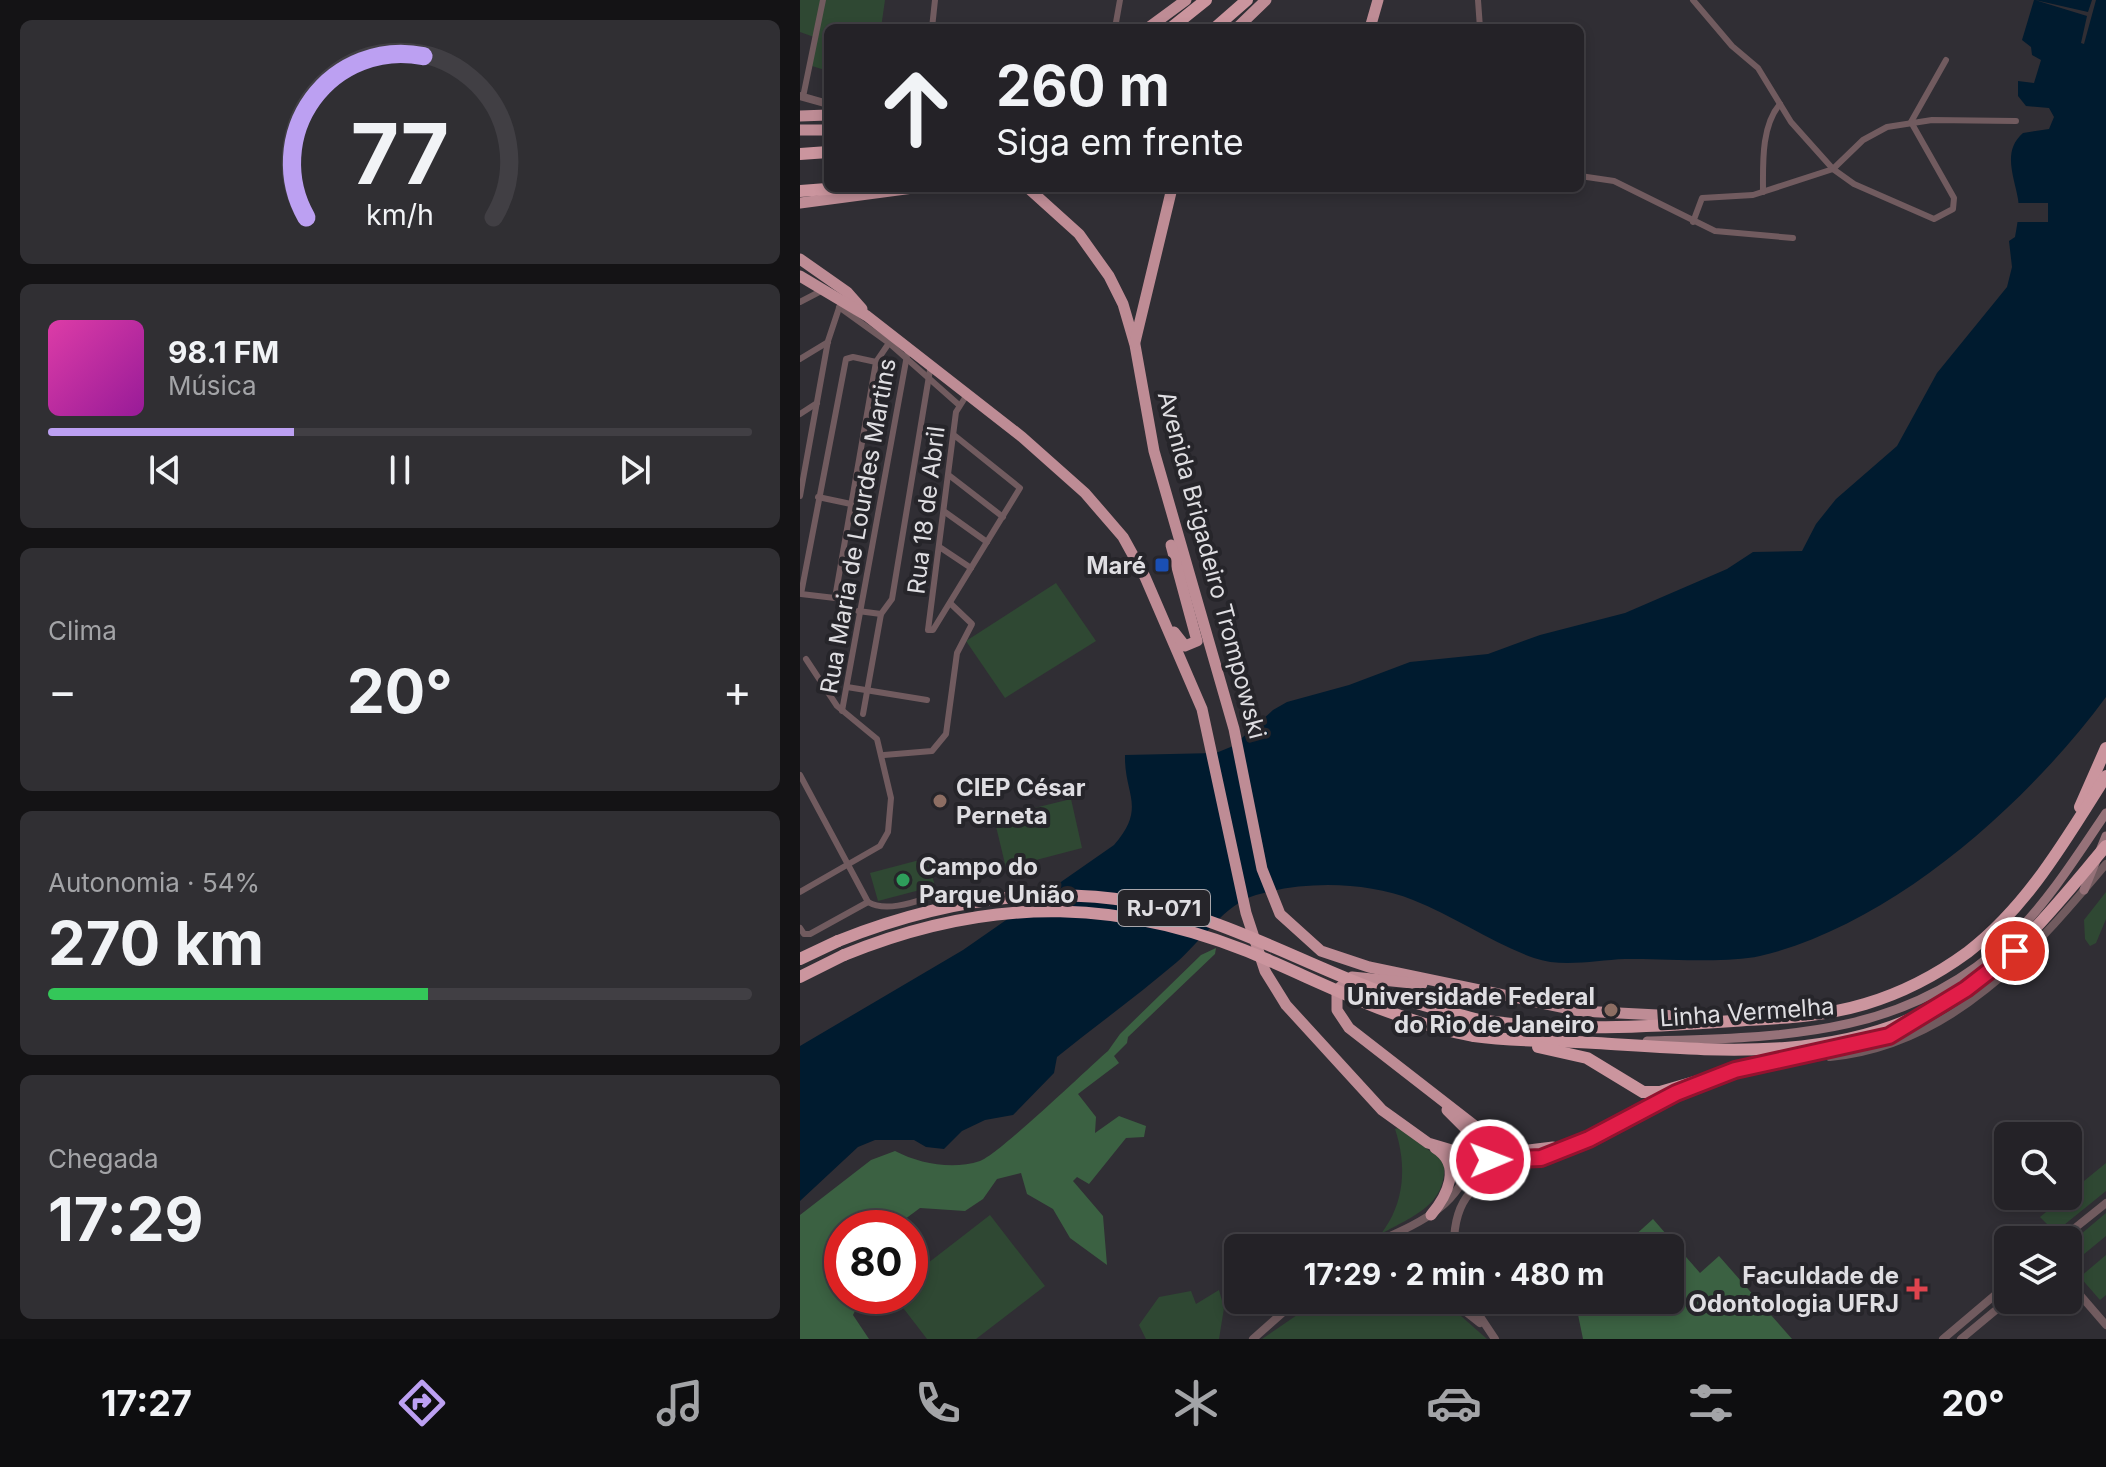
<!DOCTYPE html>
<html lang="pt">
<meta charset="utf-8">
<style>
:root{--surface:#242227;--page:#302f33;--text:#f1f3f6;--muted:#a3a4a7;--line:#413f44;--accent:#bca0f2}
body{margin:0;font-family:Inter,sans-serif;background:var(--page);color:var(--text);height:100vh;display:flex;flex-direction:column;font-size:30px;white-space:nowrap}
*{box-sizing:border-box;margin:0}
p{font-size:26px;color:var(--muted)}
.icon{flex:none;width:44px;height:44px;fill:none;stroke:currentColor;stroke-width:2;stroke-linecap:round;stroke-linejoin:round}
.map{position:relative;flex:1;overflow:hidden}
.drawer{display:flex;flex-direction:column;gap:20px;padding:20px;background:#141315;width:800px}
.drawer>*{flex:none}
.guide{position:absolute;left:24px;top:24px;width:760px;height:168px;border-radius:12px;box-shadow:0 4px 12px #0003,0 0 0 2px var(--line);background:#242227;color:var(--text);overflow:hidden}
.controls{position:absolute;left:1194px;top:1122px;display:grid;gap:16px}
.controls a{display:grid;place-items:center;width:88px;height:88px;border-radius:12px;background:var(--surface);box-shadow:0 4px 12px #0003,0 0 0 2px var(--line);font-size:40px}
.speed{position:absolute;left:24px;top:1210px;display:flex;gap:16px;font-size:40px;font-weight:700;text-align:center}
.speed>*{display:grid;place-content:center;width:104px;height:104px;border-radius:50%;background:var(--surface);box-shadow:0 4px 12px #0003,0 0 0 2px var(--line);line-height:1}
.speed .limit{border:12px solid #d22;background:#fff;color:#111}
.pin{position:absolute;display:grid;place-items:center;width:68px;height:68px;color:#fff;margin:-34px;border:4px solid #fff;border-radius:50%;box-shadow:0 2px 8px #0007}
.me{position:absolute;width:88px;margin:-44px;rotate:89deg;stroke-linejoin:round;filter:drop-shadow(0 0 6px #0008)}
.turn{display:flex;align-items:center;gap:28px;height:168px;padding:0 40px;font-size:36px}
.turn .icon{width:104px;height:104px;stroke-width:2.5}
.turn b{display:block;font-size:56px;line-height:68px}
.big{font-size:60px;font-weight:700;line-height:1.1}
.drawer .widget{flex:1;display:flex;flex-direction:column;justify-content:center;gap:12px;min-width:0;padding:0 28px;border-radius:12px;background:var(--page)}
.drawer .dial{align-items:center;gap:0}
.dial svg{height:208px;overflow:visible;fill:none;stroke:var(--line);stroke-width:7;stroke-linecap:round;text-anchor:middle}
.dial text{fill:var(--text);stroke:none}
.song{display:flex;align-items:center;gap:24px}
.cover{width:96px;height:96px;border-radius:12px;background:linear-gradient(135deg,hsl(320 70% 55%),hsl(300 70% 35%))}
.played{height:8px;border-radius:4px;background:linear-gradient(90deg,var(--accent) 35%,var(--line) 35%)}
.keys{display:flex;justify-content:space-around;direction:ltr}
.heat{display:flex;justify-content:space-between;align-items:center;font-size:44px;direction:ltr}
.charge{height:12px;border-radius:6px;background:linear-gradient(90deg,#34c759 54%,var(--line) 0)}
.trip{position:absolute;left:424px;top:1234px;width:460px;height:80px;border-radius:12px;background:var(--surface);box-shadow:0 4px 12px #0003,0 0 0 2px var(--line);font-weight:700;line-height:80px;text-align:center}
.dock{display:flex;height:128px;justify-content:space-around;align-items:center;background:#0e0e10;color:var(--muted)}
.dock .icon{width:56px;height:56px}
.dock .active{color:var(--accent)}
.dock b{font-size:36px;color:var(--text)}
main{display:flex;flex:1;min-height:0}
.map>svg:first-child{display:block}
</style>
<main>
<section class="drawer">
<div class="widget dial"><svg viewBox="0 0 100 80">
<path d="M14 69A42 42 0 1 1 86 69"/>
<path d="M14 69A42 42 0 0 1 59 7" stroke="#bca0f2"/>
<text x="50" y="56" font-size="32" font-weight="700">77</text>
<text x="50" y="72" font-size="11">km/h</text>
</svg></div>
<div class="widget">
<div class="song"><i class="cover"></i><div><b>98.1 FM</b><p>Música</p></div></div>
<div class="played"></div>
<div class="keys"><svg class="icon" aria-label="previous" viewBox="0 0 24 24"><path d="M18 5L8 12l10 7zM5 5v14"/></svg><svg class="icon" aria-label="pause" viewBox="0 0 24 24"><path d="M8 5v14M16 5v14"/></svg><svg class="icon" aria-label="next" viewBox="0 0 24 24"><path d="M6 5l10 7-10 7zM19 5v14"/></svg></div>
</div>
<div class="widget"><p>Clima</p>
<div class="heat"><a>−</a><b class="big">20°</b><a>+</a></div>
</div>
<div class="widget"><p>Autonomia · 54%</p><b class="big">270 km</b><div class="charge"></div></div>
<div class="widget"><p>Chegada</p><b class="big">17:29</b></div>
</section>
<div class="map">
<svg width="1306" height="1339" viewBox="0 0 1306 1339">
<rect width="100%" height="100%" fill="#302e34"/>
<g fill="#2f4833">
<polygon points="0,0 85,0 81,28 28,28 28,71 12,66 14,37 0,32"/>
<polygon points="256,583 296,641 205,698 166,641"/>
<polygon points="271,799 282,848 206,868 194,818"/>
<polygon points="127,858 135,886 78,901 70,873"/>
<polygon points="1306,892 1306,919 1296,943 1290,946 1285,939 1284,920"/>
<path d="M598,1128L644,1161C648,1205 613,1216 581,1234C605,1203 607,1165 595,1129Z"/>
<polygon points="1306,1163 1306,1191 1259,1229 1253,1230 1240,1217"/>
<polygon points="1306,1213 1306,1236 1278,1259 1268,1258 1268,1245"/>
<polygon points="190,1215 245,1286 176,1339 127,1339 94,1296 110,1296 110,1277"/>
<polygon points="1306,1255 1306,1295 1300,1300 1280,1277"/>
<polygon points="419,1290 424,1308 419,1339 346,1339 339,1325 359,1297 391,1291 396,1304"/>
<polygon points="519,1300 633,1300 661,1316 687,1339 462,1339"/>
</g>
<g fill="#3b6142">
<path d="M416,948L415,954L328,1037L327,1043L314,1056L319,1063L278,1094L296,1117L295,1133L319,1116L346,1126L344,1137L326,1138L289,1184L277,1177L273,1181L303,1216L307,1265L270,1238L253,1209L227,1194L221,1173L197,1179L183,1199L165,1211L120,1208L93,1228H42V1296H62L53,1315L69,1339H0V1215L71,1160L95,1151C120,1164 153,1170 180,1161C197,1156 287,1069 308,1051L320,1034L401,955Z"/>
<polygon points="853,1219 900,1273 919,1256 992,1339 783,1339 775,1300 870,1300 870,1248 821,1248"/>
</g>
<path fill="#001b2f" d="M1234,0H1306V697C1227,804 1092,925 960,956C923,964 865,958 825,959C796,960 762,968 734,958C692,943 654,916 613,900C565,881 504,881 456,895C425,904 401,941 377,962C338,995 297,1025 257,1057L254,1073L213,1115L185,1120L162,1131L144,1149L126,1147L114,1140H75L58,1147L0,1201V1046L163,950L314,845C347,807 324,795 325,755L416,753L433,746L473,710L487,702L549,685L610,662L688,654L740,635L825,613L927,569L953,552L1002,551L1016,524L1036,499L1097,446L1137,373L1207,287L1212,267L1209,241L1215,237C1217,225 1220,211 1218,199C1214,176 1202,151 1223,133L1249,129L1254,117L1249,108L1226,106L1218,96V81L1234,83L1241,60L1232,55L1231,47L1222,40Z"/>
<g fill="#302e34">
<polygon points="1235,0 1288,12 1292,0 1296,0 1284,44 1281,43 1287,16"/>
<rect x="1214" y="203" width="34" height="19"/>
</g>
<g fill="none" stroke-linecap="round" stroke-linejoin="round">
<g stroke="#715b5f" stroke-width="6">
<polyline points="678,0 680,28"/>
<polyline points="893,0 932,46 958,68 991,122 1033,169 1054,184 1134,219 1153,209 1154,198 1111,122 1146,60"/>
<polyline points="132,28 135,0"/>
<polyline points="315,28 320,0"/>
<polyline points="3,97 23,0"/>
<polyline points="780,176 814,181 915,231 993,238"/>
<path d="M963,192C963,164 961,126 980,104"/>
<polyline points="893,222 902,198 953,195 1033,169 1063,140 1087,127 1132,120 1216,121"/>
<polyline points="0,302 23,290"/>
<polyline points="39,307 89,343 159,405"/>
<polyline points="0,359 28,342"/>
<polyline points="76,362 53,357 46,359 1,594 35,598 76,362 89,343"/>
<polyline points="0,414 17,403"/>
<polyline points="154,435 220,488 133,630 128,630 156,412 168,393"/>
<polyline points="150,476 203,517"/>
<polyline points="0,496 28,341 39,308"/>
<polyline points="18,497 51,504"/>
<polyline points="145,512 187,542"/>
<polyline points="141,548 171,568"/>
<polyline points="58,611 81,614"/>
<polyline points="47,687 127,700"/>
<polyline points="42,711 108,350"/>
<polyline points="63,714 81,614 92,599 131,364"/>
<polyline points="84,755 132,751 146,734 157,653 172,624 150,603"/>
<polyline points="0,775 68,902"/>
<polyline points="0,892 80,846 88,832 91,798 77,739 37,706 6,659"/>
<path d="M68,902C88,914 122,899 143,893"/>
<polyline points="0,928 4,934 10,934 68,902"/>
</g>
<g stroke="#715b5f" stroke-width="8">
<polyline points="0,96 28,104"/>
<path d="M1030,1057C1153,1045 1232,952 1306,864"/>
<polyline points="1260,1240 1306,1203"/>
<path d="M564,1248C608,1227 661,1211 671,1157"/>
<path d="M654,1248C653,1196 676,1180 721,1164"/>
<polyline points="1268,1281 1306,1325"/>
<polyline points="651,1300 680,1323"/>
<polyline points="669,1300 695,1339"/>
<polyline points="453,1339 497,1300"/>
<polyline points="1143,1339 1208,1284"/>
<polyline points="1161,1339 1208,1300"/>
</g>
<g stroke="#967279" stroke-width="9">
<polyline points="1284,890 1306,836"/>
<path d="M847,1041C981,1037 1106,1038 1211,938C1248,902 1277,856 1306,813"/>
</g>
<g stroke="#be8c95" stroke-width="11">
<polyline points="348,28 386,0"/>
<polyline points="437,28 466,0"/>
<polyline points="570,28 578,0"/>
<polyline points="0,116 28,115"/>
<polyline points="0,130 28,130"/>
<polyline points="228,188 279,234 309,276 323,304 335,345 354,451 434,729 462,869 480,914 521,951 569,967 780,1011 916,1018"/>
<polyline points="0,203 113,188"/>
<polyline points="0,259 47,292 62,309"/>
<polyline points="0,276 67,316 222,437 285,493 323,537 345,577 402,709 446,913 465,971 486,1005 582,1110 628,1143 682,1159 713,1162 741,1158 789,1139 889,1088"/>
<polyline points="335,342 372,188"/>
<polyline points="371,545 397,641 385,646 374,632"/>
<polyline points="622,984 552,977 537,990 537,1010 549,1028 697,1143 720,1151 753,1147"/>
<polyline points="908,1079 958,1064 983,1061"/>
<polyline points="647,1110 666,1129 671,1157"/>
<path d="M631,1215C647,1196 663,1165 635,1148"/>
</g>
<g stroke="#cb959e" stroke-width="12">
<polyline points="371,28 406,0"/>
<polyline points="415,28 447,0"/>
<polyline points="0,154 28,152"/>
<polyline points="0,191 40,188"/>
<polyline points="1280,807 1306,748"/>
<polyline points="0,959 38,941"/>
<polyline points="0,977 44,955"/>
<path d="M679,1020C762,1032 849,1027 933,1021C978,1018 1022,1017 1065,1004C1102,993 1138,974 1168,952C1228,906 1266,839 1306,776"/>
<path d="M674,1036C715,1042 755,1040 796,1043C910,1050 1035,1064 1139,1005"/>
<polyline points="738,1047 787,1058 843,1092 860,1092 915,1076"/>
<polyline points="983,1061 1053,1047 1103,1029"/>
</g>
<g stroke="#cb959e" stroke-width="12">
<path d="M38,941C156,894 282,877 405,920C461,939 513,966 568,987C604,1001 641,1010 679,1020"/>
<path d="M44,955C193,894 328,897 475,963C541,992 602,1023 674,1036"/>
<path d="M1139,1005C1209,968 1256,905 1306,846"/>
</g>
</g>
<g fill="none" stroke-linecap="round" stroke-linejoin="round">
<g stroke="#92132f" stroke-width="20">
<polyline id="route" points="690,1160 741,1158 789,1139 876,1093 935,1070 1089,1036 1166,989 1215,951"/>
</g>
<use href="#route" stroke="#e11d48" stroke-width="14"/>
</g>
<rect fill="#1a4fb4" stroke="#26252a" stroke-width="3" x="354" y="557" width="16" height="16" rx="4"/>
<g fill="#8d6e63" stroke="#26252a" stroke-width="3">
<circle cx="140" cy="801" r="8"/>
<circle cx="811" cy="1010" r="8"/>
</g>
<circle fill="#2e9e5b" stroke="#26252a" stroke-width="3" cx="103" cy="880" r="8"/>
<path fill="#e0444e" stroke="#26252a" stroke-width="3" d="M1113 1277h8v8h8v8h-8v8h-8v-8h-8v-8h8z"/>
<g text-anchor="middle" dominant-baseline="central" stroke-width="8" stroke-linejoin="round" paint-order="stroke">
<rect fill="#26252a" stroke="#a8a6ab" stroke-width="2" x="318" y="890" width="92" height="36" rx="6"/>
<g font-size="22" font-weight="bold" fill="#dfdee2">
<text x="364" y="908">RJ-071</text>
</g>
<g font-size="24" fill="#dfdee2" stroke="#26252a">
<text transform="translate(126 510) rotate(-83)">Rua 18 de Abril</text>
<text transform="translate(58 526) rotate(-80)">Rua Maria de Lourdes Martins</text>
<text transform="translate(412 565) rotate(75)">Avenida Brigadeiro Trompowski</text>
<text transform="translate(947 1012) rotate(-4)">Linha Vermelha</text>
</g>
<g font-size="24" font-weight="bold" fill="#dfdee2" stroke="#26252a" text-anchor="end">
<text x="346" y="565">Maré</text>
<text x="156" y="787" text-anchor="start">CIEP César<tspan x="156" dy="28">Perneta</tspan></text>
<text x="119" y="866" text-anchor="start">Campo do<tspan x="119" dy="28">Parque União</tspan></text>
<text x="795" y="996">Universidade Federal<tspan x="795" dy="28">do Rio de Janeiro</tspan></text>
<text x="1099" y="1275">Faculdade de<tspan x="1099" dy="28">Odontologia UFRJ</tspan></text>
</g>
</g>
</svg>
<div class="controls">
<a><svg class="icon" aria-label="search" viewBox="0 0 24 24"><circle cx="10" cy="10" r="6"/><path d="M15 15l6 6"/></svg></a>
<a><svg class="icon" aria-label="layers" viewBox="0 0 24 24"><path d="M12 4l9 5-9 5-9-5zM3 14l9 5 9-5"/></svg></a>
</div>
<div class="speed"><div class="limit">80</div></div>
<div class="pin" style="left:1215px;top:951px;background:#d93025"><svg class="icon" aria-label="arrive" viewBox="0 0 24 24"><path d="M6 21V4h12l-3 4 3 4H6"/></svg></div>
<svg class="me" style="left:690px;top:1160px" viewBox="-20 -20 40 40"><circle r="17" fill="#e11d48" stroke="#fff" stroke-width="3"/><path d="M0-11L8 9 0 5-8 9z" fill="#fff"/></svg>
<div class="trip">17:29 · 2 min · 480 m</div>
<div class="guide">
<div class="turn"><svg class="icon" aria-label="ahead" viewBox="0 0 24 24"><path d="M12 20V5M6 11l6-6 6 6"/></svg><div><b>260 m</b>Siga em frente</div></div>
</div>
</div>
</main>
<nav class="dock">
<b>17:27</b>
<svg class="icon active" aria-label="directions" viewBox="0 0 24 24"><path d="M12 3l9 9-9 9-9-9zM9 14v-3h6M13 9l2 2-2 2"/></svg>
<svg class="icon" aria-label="music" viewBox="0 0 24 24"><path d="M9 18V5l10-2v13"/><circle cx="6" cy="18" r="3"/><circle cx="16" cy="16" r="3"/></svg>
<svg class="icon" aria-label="phone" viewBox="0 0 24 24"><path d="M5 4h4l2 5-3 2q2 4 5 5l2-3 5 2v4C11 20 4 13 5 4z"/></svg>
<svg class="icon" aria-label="climate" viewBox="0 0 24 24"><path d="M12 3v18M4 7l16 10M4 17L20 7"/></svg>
<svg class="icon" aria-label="car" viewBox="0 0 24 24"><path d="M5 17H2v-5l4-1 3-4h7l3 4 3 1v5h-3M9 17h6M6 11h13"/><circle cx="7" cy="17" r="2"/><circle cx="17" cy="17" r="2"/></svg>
<svg class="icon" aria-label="filters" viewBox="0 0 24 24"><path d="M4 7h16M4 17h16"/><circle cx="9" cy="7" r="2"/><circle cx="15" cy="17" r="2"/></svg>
<b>20°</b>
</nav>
